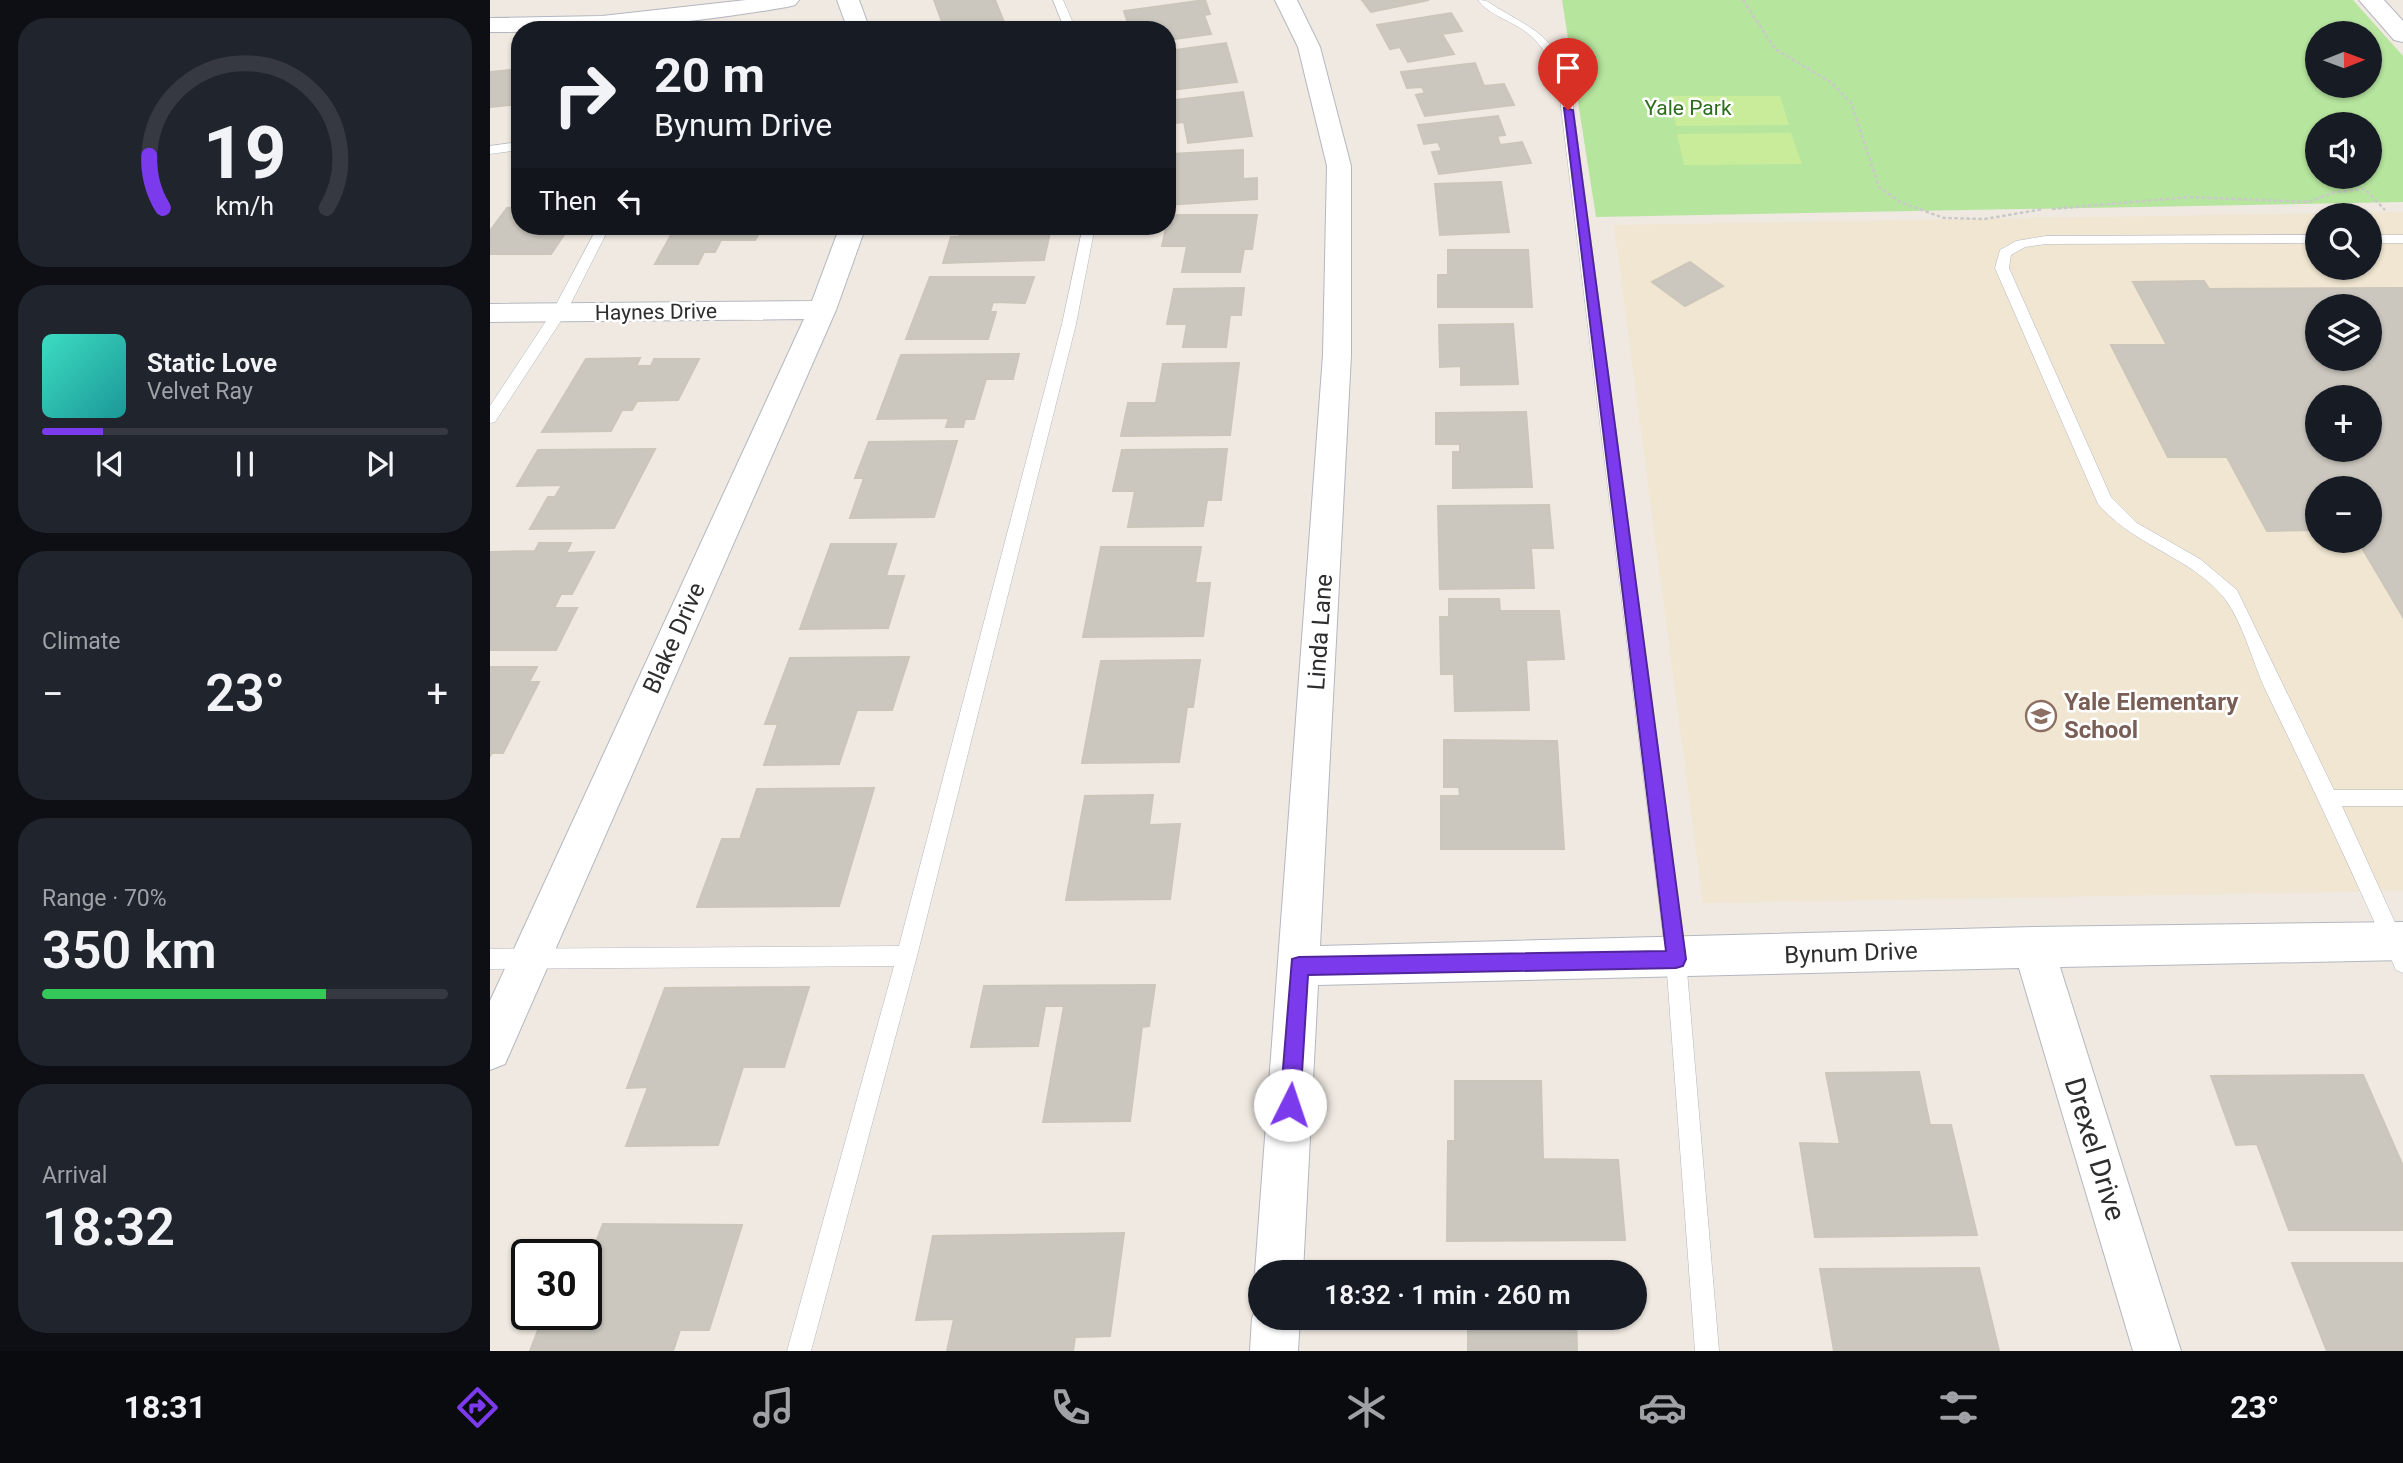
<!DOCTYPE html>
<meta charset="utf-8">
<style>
:root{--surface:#171b24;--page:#20242c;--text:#f1f3f6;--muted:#9ea1a6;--line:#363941;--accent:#7c3aed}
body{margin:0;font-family:Roboto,sans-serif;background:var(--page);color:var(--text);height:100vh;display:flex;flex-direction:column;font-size:26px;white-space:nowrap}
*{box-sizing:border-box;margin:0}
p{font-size:23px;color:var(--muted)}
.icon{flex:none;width:38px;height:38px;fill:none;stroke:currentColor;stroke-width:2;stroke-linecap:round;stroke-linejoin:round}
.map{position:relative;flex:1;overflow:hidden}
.drawer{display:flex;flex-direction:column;gap:18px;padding:18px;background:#0d0f14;width:490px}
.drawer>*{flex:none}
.top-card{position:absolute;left:21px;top:21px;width:665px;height:214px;border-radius:28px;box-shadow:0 2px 5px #0004;background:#171b24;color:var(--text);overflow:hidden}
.needle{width:46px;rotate:89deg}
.controls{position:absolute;left:1815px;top:21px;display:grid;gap:14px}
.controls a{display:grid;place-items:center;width:77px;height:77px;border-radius:50%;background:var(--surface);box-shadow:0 2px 5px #0004;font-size:35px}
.speed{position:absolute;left:21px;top:1239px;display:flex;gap:14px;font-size:35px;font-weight:700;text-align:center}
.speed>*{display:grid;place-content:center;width:91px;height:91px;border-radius:50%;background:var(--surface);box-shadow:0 2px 5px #0004;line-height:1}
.speed .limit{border:4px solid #111;border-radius:10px;background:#fff;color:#111}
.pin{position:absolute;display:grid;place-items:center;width:60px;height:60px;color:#fff;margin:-72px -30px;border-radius:50% 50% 50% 0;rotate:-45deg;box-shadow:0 0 7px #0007}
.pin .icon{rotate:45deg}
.me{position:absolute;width:77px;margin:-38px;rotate:4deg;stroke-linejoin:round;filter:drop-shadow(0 0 5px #0008)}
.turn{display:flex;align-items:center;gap:24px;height:147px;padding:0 28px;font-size:32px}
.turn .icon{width:91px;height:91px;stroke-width:2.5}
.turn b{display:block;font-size:49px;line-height:60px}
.then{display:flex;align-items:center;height:66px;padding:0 28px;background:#0003;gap:14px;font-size:26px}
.big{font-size:52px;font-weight:600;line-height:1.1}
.drawer .card{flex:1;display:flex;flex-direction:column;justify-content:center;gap:10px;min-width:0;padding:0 24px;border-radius:28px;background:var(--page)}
.drawer .dial{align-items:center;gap:0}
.dial svg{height:182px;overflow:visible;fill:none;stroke:var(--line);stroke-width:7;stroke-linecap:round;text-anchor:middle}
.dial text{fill:var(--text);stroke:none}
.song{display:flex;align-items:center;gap:21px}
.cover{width:84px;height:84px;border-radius:10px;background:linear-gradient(135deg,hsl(170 70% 55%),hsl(180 70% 35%))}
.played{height:7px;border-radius:4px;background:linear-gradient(90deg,var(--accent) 15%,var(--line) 15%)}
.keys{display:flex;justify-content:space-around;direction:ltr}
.heat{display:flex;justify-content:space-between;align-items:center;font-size:38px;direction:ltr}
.charge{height:10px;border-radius:5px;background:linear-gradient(90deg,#34c759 70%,var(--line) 0)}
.trip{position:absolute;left:758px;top:1260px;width:399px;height:70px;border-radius:35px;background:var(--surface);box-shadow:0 2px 5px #0004;font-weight:600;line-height:70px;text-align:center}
.dock{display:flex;height:112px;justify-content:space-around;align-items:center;background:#090b0e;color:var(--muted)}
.dock .icon{width:49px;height:49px}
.dock .on{color:var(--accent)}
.dock b{font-size:32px;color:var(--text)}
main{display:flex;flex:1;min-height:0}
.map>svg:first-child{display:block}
</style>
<main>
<section class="drawer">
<div class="card dial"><svg viewBox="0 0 100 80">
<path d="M14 69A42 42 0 1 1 86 69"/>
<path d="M14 69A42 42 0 0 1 8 46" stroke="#7c3aed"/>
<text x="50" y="56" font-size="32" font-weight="700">19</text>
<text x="50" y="72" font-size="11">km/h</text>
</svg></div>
<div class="card">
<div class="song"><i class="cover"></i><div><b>Static Love</b><p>Velvet Ray</p></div></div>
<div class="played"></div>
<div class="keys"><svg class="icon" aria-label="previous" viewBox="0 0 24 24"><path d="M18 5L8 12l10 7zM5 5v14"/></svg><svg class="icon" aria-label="pause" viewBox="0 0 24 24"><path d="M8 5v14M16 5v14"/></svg><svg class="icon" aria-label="next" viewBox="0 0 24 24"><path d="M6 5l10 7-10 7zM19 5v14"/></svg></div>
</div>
<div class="card"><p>Climate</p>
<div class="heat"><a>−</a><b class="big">23°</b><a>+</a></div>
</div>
<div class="card"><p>Range · 70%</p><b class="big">350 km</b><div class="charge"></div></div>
<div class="card"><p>Arrival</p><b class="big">18:32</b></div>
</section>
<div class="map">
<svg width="1913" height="1351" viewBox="0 0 1913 1351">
<rect width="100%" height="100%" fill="#efe9e1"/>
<path fill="#f0e6d1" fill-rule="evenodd" d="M1913,212V891L1213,903L1124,225ZM1827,215H1880V268H1827ZM1827,306H1880V359H1827ZM1827,397H1880V450H1827ZM1827,488H1880V541H1827Z"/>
<path fill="#b6e59e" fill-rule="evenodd" d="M1072,0H1863L1913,56V202L1106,217ZM1827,33H1880V86H1827ZM1827,124H1880V177H1827Z"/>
<g fill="#c9ec9a">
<polygon points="1179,96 1290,96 1299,125 1186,126"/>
<polygon points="1301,133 1312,164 1194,165 1187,134"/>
</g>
<g fill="#cbc7bf" stroke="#cbc5ba" stroke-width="2" fill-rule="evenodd">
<polygon points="444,0 505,0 514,22 474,30 455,30"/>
<polygon points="715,0 720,14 714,15 721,34 677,40 677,30 673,30 670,22 639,27 634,11"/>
<polygon points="872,0 939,0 881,12"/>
<polygon points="961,13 972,31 952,34 964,54 918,62 910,47 900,49 887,25"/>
<polygon points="736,43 747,82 682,90 677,51"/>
<polygon points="985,63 994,86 1014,84 1024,105 935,116 926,95 935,93 932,87 917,88 911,72"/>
<polygon points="30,69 30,82 20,105 0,107 0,72"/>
<polygon points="753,92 762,136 698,143 694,122 677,124 677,101"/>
<polygon points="1008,116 1015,135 1007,136 1010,145 1032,142 1041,163 949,174 942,152 952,151 948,142 934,144 928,125"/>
<polygon points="753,150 753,179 767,178 767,199 677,205 681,154"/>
<polygon points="1011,182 1019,232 950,235 945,184"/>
<polygon points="30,207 30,226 80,226 61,254 0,254 0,231 17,208"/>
<polygon points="679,215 767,215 762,249 754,249 750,272 692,272 697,246 672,246"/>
<polygon points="186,226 273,226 265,240 231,240 225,252 214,252 208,264 165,264"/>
<polygon points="456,226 537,226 535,233 560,232 554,260 453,263 461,237 469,237 472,230 455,230"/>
<polygon points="958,250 1038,250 1042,307 948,307 948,275 958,275"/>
<polygon points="1200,262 1233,286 1195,306 1162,282"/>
<polygon points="440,277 544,277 535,303 503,302 500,312 506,312 498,339 416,339"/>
<path d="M1714,281L1719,289L1913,288V617L1868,541H1880V488H1827V530L1777,531L1737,457H1678L1621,345H1677L1643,282ZM1827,306H1880V359H1827ZM1827,397H1880V450H1827Z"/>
<polygon points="754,288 751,315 740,315 736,347 693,347 697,324 677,324 684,289"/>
<polygon points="1023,324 1028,384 971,385 971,366 950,367 949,325"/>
<polygon points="529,354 523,379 496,379 484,419 475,419 473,427 456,427 459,418 387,419 411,355"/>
<polygon points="150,358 146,366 161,366 164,359 209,359 188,400 147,401 142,410 132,410 121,431 52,432 96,359"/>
<polygon points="749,363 740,435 631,436 638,403 666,403 673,364"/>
<polygon points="1036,412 1042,487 963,488 963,452 970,452 970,444 946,444 946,413"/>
<polygon points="467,441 444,517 360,518 374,478 365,478 379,442"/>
<polygon points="165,449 124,528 40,529 58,497 65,497 72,485 27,486 48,450"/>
<polygon points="737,449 731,500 717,500 713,526 638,527 645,491 623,491 632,450"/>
<polygon points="1059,505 1063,548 1041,548 1044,588 950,589 948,506"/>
<polygon points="49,543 81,543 76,553 104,552 82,594 71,594 64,608 87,608 66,650 0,650 0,552 45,551"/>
<polygon points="341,544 406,544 396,576 414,576 398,628 310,629"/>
<polygon points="611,547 711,547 705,583 720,583 713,636 593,637"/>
<polygon points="959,599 1009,599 1010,611 1069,611 1074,659 1036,660 1039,710 965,711 964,674 951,674 950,617 959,617"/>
<polygon points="419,657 402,710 367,710 349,764 274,765 288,724 275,724 300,658"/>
<polygon points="710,660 703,707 697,707 689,762 592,763 611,661"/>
<polygon points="0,667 47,667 39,682 49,682 13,753 2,753 0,756"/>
<polygon points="954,740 1067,741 1074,849 951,849 951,796 970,796 969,787 954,787"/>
<polygon points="384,788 349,906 207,907 232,839 250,839 267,789"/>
<polygon points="663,795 659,825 690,824 680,899 576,900 595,796"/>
<polygon points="665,985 659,1026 652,1027 640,1121 553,1122 574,1006 555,1006 548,1046 481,1047 494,986"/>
<polygon points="319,987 294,1067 253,1067 228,1145 136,1146 158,1087 137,1088 175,988"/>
<polygon points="1429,1072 1440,1125 1461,1125 1487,1235 1325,1237 1310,1143 1350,1144 1336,1073"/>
<polygon points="1873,1075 1913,1166 1913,1230 1799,1230 1767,1144 1746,1145 1721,1076"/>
<polygon points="965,1081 1051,1081 1053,1159 1128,1160 1135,1240 957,1241 958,1141 965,1141"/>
<polygon points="113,1224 252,1225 219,1330 190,1330 183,1351 40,1351 50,1325 85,1326 90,1314 96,1314 96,1268"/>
<polygon points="634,1233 620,1336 585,1337 583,1351 457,1351 464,1319 426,1320 443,1236"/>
<polygon points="1802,1263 1912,1263 1913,1351 1837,1351"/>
<polygon points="1489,1268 1509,1351 1344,1351 1330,1269"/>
<polygon points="978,1318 1086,1318 1087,1351 978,1351"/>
</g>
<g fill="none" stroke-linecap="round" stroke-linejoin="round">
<g stroke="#b4b7c1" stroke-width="1">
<g id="lane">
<polygon points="563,0 573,0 586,30 575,30"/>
<path d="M988,0C1000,0 1001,5 1011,10C1047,31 1067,40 1080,83L1196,959L1229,1351H1205L1176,959L1068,83C1061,58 1049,38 1025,25C1011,17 998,13 988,0Z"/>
<polygon points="30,142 30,150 0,154 0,146"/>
<polygon points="108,226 120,226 76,313 5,422 0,423 0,406 62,312"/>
<polygon points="593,226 605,226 586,324 427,956 321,1351 297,1351 404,966 0,969 0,949 409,946 572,324"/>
<path d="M1827,235V243L1556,244L1535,247L1521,255L1519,268L1621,497L1647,523L1710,559L1747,590L1844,790H1913V806H1852L1913,940V973L1906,970C1864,876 1821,783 1776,691C1762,661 1754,625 1735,599C1702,557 1645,547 1608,504L1505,268L1510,250L1526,241L1556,236Z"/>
<rect x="1880" y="235" width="33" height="8"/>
</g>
</g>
<g stroke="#b4b7c1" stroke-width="2">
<g id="street">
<polygon points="347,0 369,0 380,30 358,30"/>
<polygon points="785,0 807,0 830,47 861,166 861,355 830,946 1543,927 1913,922 1913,960 1570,967 1691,1351 1643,1351 1529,968 828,985 813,1272 770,1272 770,1283 765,1272 833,355 837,166 808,47"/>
<polygon points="350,226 376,226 346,310 15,1064 0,1070 0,1001 314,319 0,322 0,304 322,301"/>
<polygon points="769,1301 770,1318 810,1318 808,1351 760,1351 762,1318"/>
</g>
</g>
<g stroke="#b4b7c1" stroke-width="2">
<g id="secondary">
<path d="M256,0H309L305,5L297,7C199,24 96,33 0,32V18L112,16Z"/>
<polygon points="1869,0 1894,0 1913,21 1913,42 1904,40"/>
</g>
</g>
<g stroke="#c9c9c9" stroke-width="2.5" stroke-dasharray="3.5 2.5" stroke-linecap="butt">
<polyline points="1253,0 1285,49 1342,83 1361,103 1389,187 1410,202 1454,218 1495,219 1553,209"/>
<polyline points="1562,209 1699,197 1818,202 1845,192 1875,189 1895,210"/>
</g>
<use href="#lane" fill="#fff" fill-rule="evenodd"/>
<use href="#street" fill="#fff" fill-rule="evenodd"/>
<use href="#secondary" fill="#fff" fill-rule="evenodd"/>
</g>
<polygon fill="#7c3aed" stroke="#51269a" stroke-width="2" points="1074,108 1083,110 1196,959 1193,966 1186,968 818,975 810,1105 807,1112 800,1115 793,1112 790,1105 802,959 809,957 1176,951"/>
<defs>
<g id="school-ring" transform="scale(1.575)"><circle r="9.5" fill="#fff" stroke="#8d6e63" stroke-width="1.5"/><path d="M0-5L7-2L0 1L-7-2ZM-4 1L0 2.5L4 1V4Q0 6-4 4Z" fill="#8d6e63"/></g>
</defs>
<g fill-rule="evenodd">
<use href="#school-ring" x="1551" y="716"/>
</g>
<g text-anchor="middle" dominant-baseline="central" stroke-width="5" stroke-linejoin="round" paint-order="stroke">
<g font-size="21" fill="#2c6e1b" stroke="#fff">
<text x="1198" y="108">Yale Park</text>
</g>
<g font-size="21" fill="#2e2e2e" stroke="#fff">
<text transform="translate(166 312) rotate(-1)">Haynes Drive</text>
</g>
<g font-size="24" fill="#2e2e2e" stroke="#fff">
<text transform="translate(830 632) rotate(-86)">Linda Lane</text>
<text transform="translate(184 638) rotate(-66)">Blake Drive</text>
<text transform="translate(1361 953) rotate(-2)">Bynum Drive</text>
</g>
<g font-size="24" font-weight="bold" fill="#785e54" stroke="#fff" text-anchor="start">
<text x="1574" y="702">Yale Elementary<tspan x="1574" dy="28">School</tspan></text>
</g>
<g font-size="28" fill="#2e2e2e" stroke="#fff">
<text transform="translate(1605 1149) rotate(73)">Drexel Drive</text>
</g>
</g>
</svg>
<div class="controls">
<a><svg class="needle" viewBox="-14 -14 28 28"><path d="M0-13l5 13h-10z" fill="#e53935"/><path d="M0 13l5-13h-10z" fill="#9ea1a6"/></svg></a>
<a><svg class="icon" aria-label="sound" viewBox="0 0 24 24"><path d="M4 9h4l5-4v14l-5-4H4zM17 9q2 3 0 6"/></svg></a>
<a><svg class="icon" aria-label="search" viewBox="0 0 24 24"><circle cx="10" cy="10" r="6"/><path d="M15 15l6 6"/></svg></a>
<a><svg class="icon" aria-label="layers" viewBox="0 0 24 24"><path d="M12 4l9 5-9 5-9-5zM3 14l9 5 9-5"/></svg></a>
<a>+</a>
<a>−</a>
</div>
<div class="speed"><div class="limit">30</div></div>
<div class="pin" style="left:1078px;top:110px;background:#d93025"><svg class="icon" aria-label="arrive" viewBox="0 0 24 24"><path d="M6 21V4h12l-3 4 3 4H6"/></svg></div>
<svg class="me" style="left:800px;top:1105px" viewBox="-20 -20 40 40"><circle r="19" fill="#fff"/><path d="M0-13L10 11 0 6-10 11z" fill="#7c3aed"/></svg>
<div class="trip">18:32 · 1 min · 260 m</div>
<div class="top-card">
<div class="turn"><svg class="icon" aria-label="right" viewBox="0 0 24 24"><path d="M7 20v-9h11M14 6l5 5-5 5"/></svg><div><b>20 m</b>Bynum Drive</div></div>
<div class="then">Then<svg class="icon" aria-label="left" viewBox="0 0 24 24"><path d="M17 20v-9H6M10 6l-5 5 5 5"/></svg></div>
</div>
</div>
</main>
<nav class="dock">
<b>18:31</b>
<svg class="icon on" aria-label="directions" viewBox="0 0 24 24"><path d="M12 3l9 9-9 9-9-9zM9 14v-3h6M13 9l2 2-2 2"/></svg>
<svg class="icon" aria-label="music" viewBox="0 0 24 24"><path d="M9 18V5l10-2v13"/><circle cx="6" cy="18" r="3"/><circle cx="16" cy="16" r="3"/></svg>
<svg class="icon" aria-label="phone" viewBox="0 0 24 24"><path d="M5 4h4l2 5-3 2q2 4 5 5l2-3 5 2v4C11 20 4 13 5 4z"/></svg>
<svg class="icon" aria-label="climate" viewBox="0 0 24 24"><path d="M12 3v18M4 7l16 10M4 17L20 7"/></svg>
<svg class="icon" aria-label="car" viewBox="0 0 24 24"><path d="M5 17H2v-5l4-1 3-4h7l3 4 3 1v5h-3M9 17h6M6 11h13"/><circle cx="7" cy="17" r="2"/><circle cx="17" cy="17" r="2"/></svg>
<svg class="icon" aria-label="filters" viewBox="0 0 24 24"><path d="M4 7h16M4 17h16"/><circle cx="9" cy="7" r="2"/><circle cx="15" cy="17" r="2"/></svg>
<b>23°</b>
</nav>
